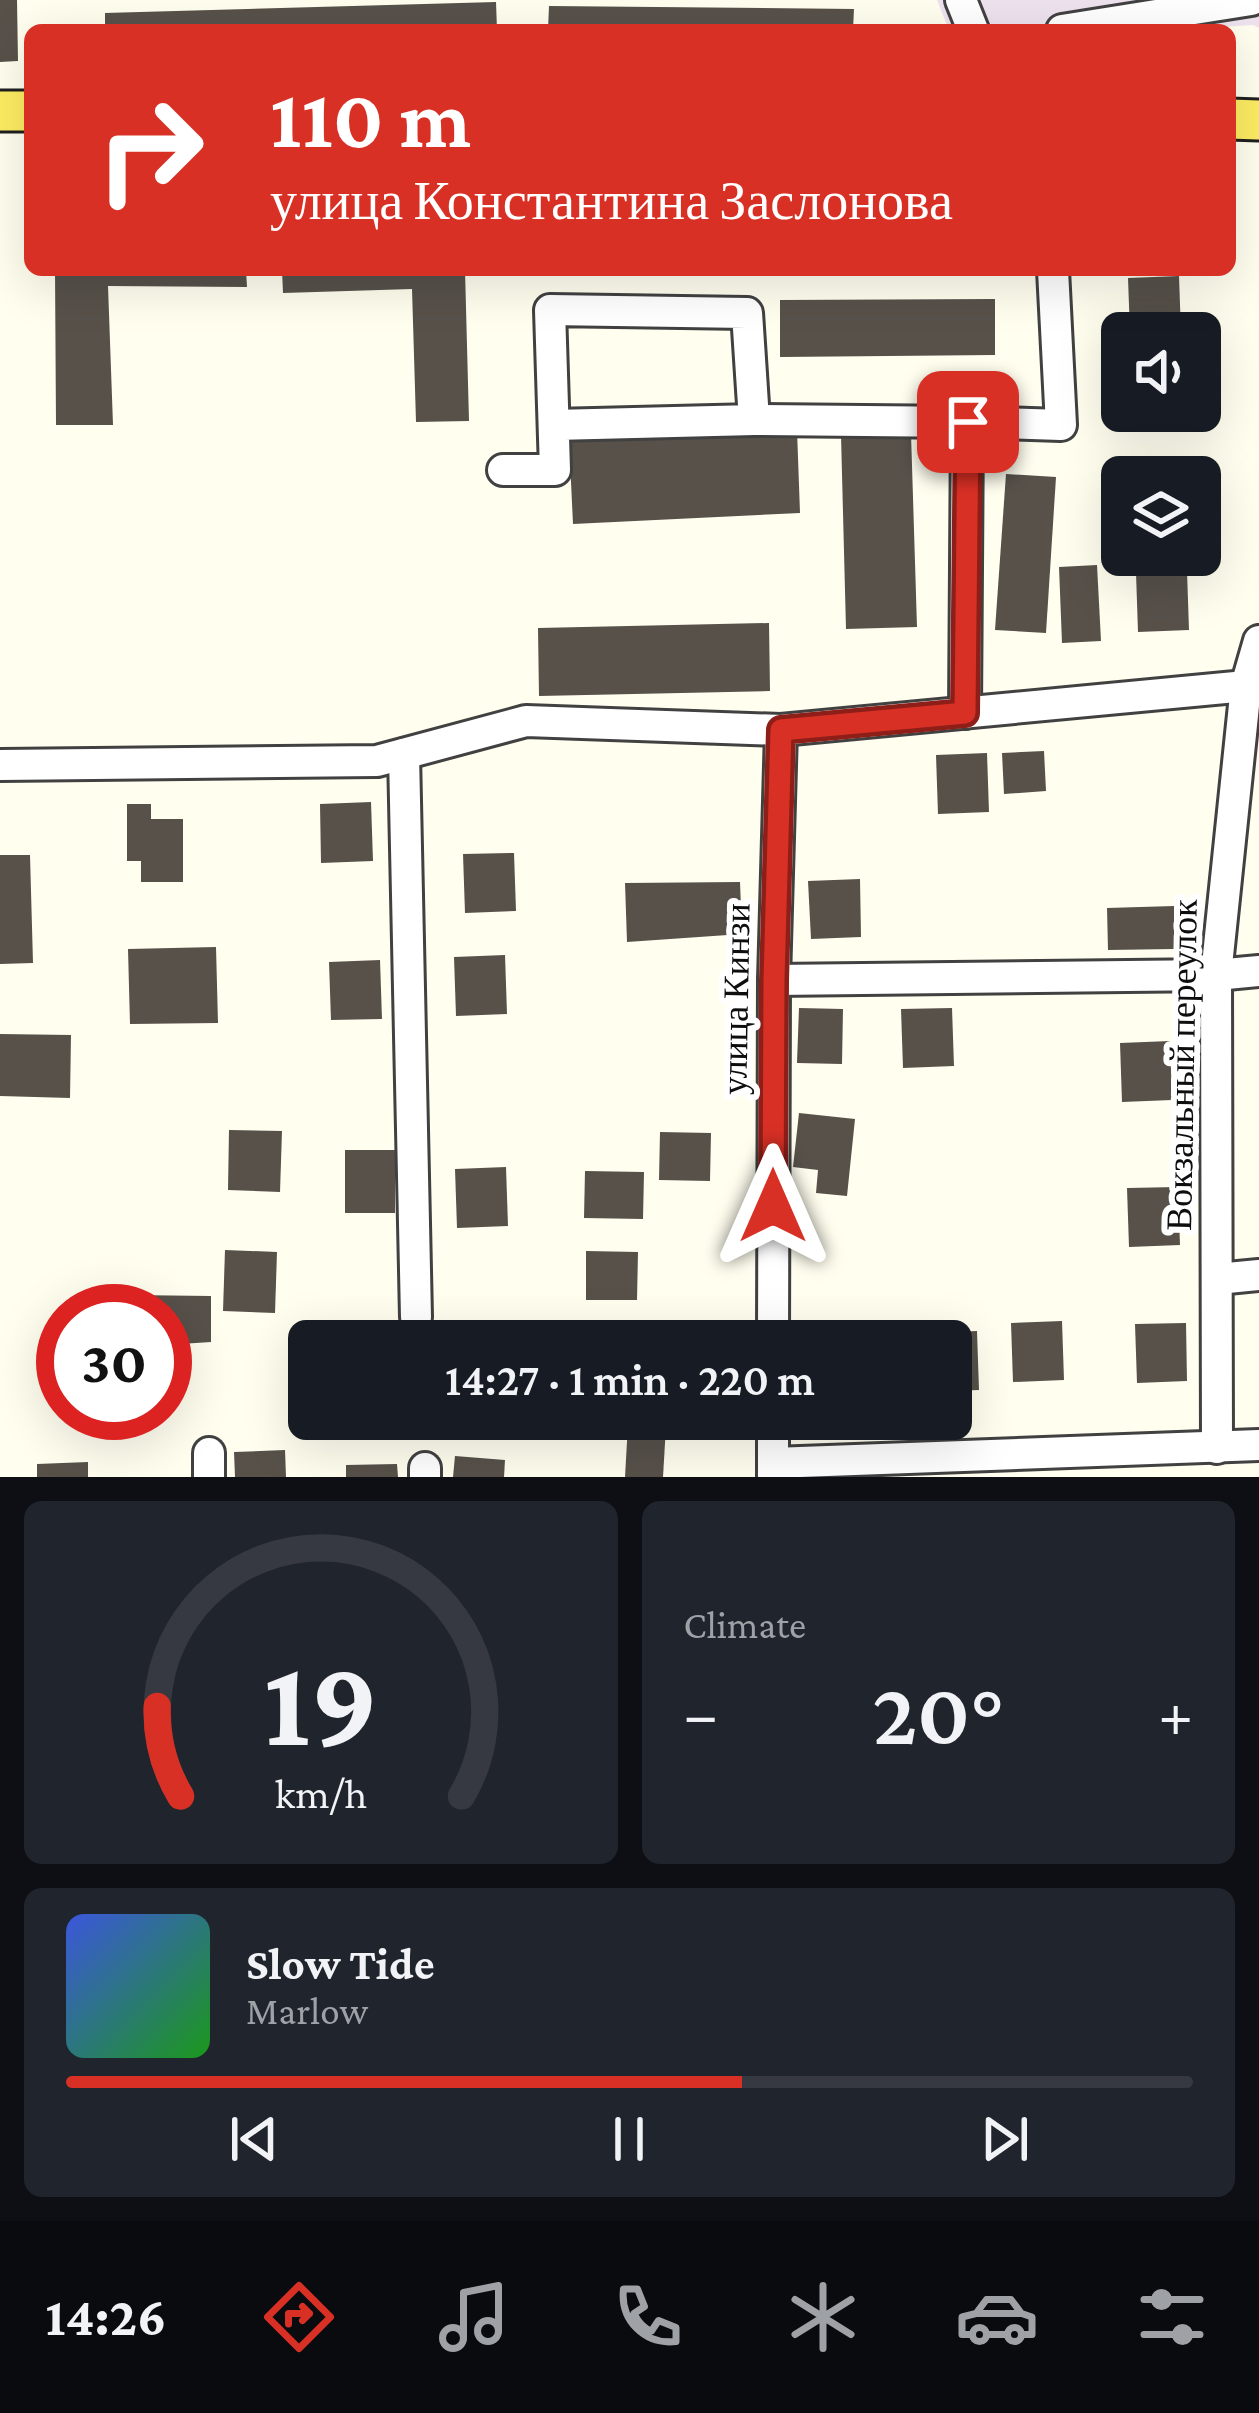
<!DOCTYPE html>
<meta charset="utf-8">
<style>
:root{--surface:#171b24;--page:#20242c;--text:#f1f3f6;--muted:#9ea1a6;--line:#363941;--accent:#d93025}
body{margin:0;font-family:"Crimson Pro",serif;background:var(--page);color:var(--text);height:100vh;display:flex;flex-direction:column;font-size:45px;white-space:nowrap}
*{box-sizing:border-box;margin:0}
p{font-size:39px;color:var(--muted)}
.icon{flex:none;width:66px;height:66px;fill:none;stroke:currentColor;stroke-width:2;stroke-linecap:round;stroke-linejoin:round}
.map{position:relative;height:1477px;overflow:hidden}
.details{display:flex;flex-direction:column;gap:24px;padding:24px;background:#0d0f14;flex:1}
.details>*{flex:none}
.banner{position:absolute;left:24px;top:24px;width:1212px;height:252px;border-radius:18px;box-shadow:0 12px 48px #0002;background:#d93025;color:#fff;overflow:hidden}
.buttons{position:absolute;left:1101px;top:312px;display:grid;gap:24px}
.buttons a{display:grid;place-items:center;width:120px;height:120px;border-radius:18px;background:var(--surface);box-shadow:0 12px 48px #0002;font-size:60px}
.speed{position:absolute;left:36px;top:1284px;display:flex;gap:24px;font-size:60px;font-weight:700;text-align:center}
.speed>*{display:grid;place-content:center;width:156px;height:156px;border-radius:50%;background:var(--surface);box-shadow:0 12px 48px #0002;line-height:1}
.speed .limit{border:18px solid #d22;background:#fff;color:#111}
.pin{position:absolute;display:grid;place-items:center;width:102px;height:102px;color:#fff;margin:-51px;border-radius:24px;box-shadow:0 6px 18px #0006}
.me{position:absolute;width:132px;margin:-66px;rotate:0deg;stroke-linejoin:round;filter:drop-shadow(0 0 9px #0008)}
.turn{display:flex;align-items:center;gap:42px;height:252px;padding:0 48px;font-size:54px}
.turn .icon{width:156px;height:156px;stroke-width:2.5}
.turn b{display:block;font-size:84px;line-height:102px}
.big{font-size:90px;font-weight:600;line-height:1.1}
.details .tile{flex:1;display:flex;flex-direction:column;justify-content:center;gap:18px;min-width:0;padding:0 42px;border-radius:18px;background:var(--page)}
.details .dial{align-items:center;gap:0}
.dial svg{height:312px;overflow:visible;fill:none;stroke:var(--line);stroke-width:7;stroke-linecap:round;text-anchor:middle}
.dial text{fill:var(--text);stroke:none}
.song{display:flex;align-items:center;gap:36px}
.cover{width:144px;height:144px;border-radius:18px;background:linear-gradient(135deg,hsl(230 70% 55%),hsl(120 70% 35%))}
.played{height:12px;border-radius:6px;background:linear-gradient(90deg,var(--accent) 60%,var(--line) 60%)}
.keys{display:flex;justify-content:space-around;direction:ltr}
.heat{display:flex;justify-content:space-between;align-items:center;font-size:66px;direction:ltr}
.details .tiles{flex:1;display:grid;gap:24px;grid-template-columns:1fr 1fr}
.tile:last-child{grid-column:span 2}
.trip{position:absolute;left:288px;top:1320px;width:684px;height:120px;border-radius:18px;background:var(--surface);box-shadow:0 12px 48px #0002;font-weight:600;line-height:120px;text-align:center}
.menu{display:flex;height:192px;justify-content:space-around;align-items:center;background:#090b0e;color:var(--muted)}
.menu .icon{width:84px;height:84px}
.menu .current{color:var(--accent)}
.menu b{font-size:54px;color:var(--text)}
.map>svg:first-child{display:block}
</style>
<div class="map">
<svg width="1259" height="1477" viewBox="0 0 1259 1477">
<rect width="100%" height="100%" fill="#fffeef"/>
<polygon fill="#ede2ed" points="937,0 1259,0 1259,28 1253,25 1173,30 949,30"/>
<g fill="#57514a">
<polygon points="0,0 17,0 18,61 0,62"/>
<polygon points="496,2 497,30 105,30 105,13"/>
<polygon points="549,6 854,9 853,30 548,30"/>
<polygon points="55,270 246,270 247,287 108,286 113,425 56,425"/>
<polygon points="282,270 465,270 469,421 416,422 412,289 283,293"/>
<polygon points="1179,276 1181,333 1130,333 1128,278"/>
<polygon points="995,299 995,355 780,357 780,300"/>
<polygon points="1130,411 1181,411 1182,418 1131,420"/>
<polygon points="797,430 800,513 573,524 569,440"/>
<polygon points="911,433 917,627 846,629 841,435"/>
<polygon points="1006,474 1056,477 1046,633 995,630"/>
<polygon points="1097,565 1101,641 1062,643 1059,567"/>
<polygon points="1187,571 1189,630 1138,632 1136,573"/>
<polygon points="769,623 770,691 539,696 538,628"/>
<polygon points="1044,751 1046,791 1004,794 1002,753"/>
<polygon points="987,753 989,812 938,814 936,755"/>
<polygon points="371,802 373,861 321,863 320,804"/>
<polygon points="127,804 151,804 151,819 183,819 183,882 141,882 141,861 127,861"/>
<polygon points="514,853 516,911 465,913 463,854"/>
<polygon points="0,855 30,855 33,963 0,964"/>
<polygon points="860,879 861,937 811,939 808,881"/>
<polygon points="740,882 742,934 627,942 625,883"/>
<polygon points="1174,906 1174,949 1108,950 1107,908"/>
<polygon points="216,947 218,1023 130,1024 128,949"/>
<polygon points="505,955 507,1014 456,1016 454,957"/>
<polygon points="380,960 382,1019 331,1020 329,962"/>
<polygon points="799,1008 843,1009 842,1064 797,1063"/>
<polygon points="952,1008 954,1066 903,1068 901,1009"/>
<polygon points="0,1034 71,1035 70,1098 0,1096"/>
<polygon points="1170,1041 1172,1100 1122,1102 1120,1043"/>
<polygon points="799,1113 855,1119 847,1196 816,1193 818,1170 793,1167"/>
<polygon points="229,1130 282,1131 280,1192 228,1190"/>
<polygon points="660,1132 711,1133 710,1181 659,1180"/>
<rect x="345" y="1150" width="50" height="63"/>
<polygon points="506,1167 508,1226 457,1228 455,1169"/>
<polygon points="585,1171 644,1172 643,1219 584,1218"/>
<polygon points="1178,1187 1180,1245 1129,1247 1127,1188"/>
<polygon points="225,1250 277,1252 275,1313 223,1311"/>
<polygon points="586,1251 638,1252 637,1300 586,1300"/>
<polygon points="130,1295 211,1296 211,1342 165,1345 165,1311 129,1311"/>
<polygon points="1062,1321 1064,1380 1013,1382 1011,1323"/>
<polygon points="1186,1323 1187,1381 1137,1383 1135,1324"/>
<polygon points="904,1330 905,1341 854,1341 854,1332"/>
<polygon points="977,1331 979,1390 951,1391 951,1341 926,1341 926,1333"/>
<polygon points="628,1424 666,1426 663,1477 625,1477"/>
<polygon points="285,1450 286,1477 235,1477 234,1452"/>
<polygon points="455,1456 505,1460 504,1477 453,1477"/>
<polygon points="88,1462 88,1477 37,1477 37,1464"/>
<polygon points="397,1464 398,1477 346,1477 346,1465"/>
</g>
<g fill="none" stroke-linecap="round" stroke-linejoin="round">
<g stroke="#414141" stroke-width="36">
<g id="minor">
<polyline points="961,0 973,30"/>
<polyline points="1062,30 1251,0"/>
<polyline points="754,420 967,422"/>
<polyline points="503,470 555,470 550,310 747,313 754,420 554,425"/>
<polyline points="965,713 967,422 1061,425 1053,270"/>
<polyline points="404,754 416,1317"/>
<polyline points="0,765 377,761 526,721 781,730 1246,686"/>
<polyline points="774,980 1216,975 1259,971"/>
<polyline points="1217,1279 1259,1275"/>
<polyline points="773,1341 774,980 781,730"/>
<polyline points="1217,1448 1216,975 1246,686 1259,641"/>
<polyline points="773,1463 1259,1445"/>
<polyline points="425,1468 425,1477"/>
<polyline points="209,1477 209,1453"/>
<polyline points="773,1477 773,1419"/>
</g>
</g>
<g stroke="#1f1f1f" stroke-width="45">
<g id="major">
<polyline points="0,111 30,111"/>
<polyline points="1230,119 1259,120"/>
</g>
</g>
<use href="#minor" stroke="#fff" stroke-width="30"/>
<use href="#major" stroke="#fded62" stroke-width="39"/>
</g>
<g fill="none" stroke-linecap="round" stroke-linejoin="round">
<g stroke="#8d1f18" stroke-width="30">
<polyline id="route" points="773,1206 774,980 781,730 965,713 968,422"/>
</g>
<use href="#route" stroke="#d93025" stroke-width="21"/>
</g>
<g text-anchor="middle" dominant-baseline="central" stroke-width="12" stroke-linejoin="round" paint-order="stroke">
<g font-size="36" fill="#0e0e0e" stroke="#fff">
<text transform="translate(736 999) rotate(-89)">улица Кинзи</text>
<text transform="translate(1182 1065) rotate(-89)">Вокзальный переулок</text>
</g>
</g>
</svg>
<div class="buttons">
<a><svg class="icon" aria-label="sound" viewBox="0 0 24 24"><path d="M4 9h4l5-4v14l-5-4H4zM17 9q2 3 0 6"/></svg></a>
<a><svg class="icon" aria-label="layers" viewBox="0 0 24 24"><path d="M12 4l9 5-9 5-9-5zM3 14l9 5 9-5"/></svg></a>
</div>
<div class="speed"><div class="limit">30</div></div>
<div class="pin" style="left:968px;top:422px;background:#d93025"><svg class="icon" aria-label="arrive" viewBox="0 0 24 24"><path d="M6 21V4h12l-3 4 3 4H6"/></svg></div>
<svg class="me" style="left:773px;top:1206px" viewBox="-20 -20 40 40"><path d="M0-17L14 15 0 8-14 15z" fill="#d93025" stroke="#fff" stroke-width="4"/></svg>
<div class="trip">14:27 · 1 min · 220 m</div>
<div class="banner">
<div class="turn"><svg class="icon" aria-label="right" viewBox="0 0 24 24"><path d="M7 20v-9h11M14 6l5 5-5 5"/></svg><div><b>110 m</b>улица Константина Заслонова</div></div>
</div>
</div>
<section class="details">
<div class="tiles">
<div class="tile dial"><svg viewBox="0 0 100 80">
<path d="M14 69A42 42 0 1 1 86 69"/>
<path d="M14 69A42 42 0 0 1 8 46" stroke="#d93025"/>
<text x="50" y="56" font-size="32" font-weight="700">19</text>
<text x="50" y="72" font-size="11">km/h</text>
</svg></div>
<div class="tile"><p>Climate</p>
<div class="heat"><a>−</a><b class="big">20°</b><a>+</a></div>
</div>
<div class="tile">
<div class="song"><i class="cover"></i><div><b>Slow Tide</b><p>Marlow</p></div></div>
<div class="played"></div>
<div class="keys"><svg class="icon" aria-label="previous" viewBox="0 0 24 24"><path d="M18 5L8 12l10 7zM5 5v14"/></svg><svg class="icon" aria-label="pause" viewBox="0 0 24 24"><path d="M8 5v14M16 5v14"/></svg><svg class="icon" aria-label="next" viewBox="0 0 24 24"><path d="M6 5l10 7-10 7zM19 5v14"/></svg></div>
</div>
</div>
</section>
<nav class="menu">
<b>14:26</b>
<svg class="icon current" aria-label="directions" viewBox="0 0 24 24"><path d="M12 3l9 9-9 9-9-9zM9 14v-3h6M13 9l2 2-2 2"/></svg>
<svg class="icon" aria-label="music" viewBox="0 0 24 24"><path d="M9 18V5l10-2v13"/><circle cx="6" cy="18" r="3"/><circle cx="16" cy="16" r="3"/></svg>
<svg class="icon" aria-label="phone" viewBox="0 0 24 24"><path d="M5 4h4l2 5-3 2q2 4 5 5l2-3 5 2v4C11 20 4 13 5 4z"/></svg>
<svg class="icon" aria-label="climate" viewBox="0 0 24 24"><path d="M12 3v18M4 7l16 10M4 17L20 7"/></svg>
<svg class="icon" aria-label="car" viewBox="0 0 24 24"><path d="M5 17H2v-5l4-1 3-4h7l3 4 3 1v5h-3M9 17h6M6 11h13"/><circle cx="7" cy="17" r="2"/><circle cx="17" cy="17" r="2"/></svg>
<svg class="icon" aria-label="filters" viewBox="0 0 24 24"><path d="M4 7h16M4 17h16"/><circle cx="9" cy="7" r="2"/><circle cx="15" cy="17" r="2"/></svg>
</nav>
